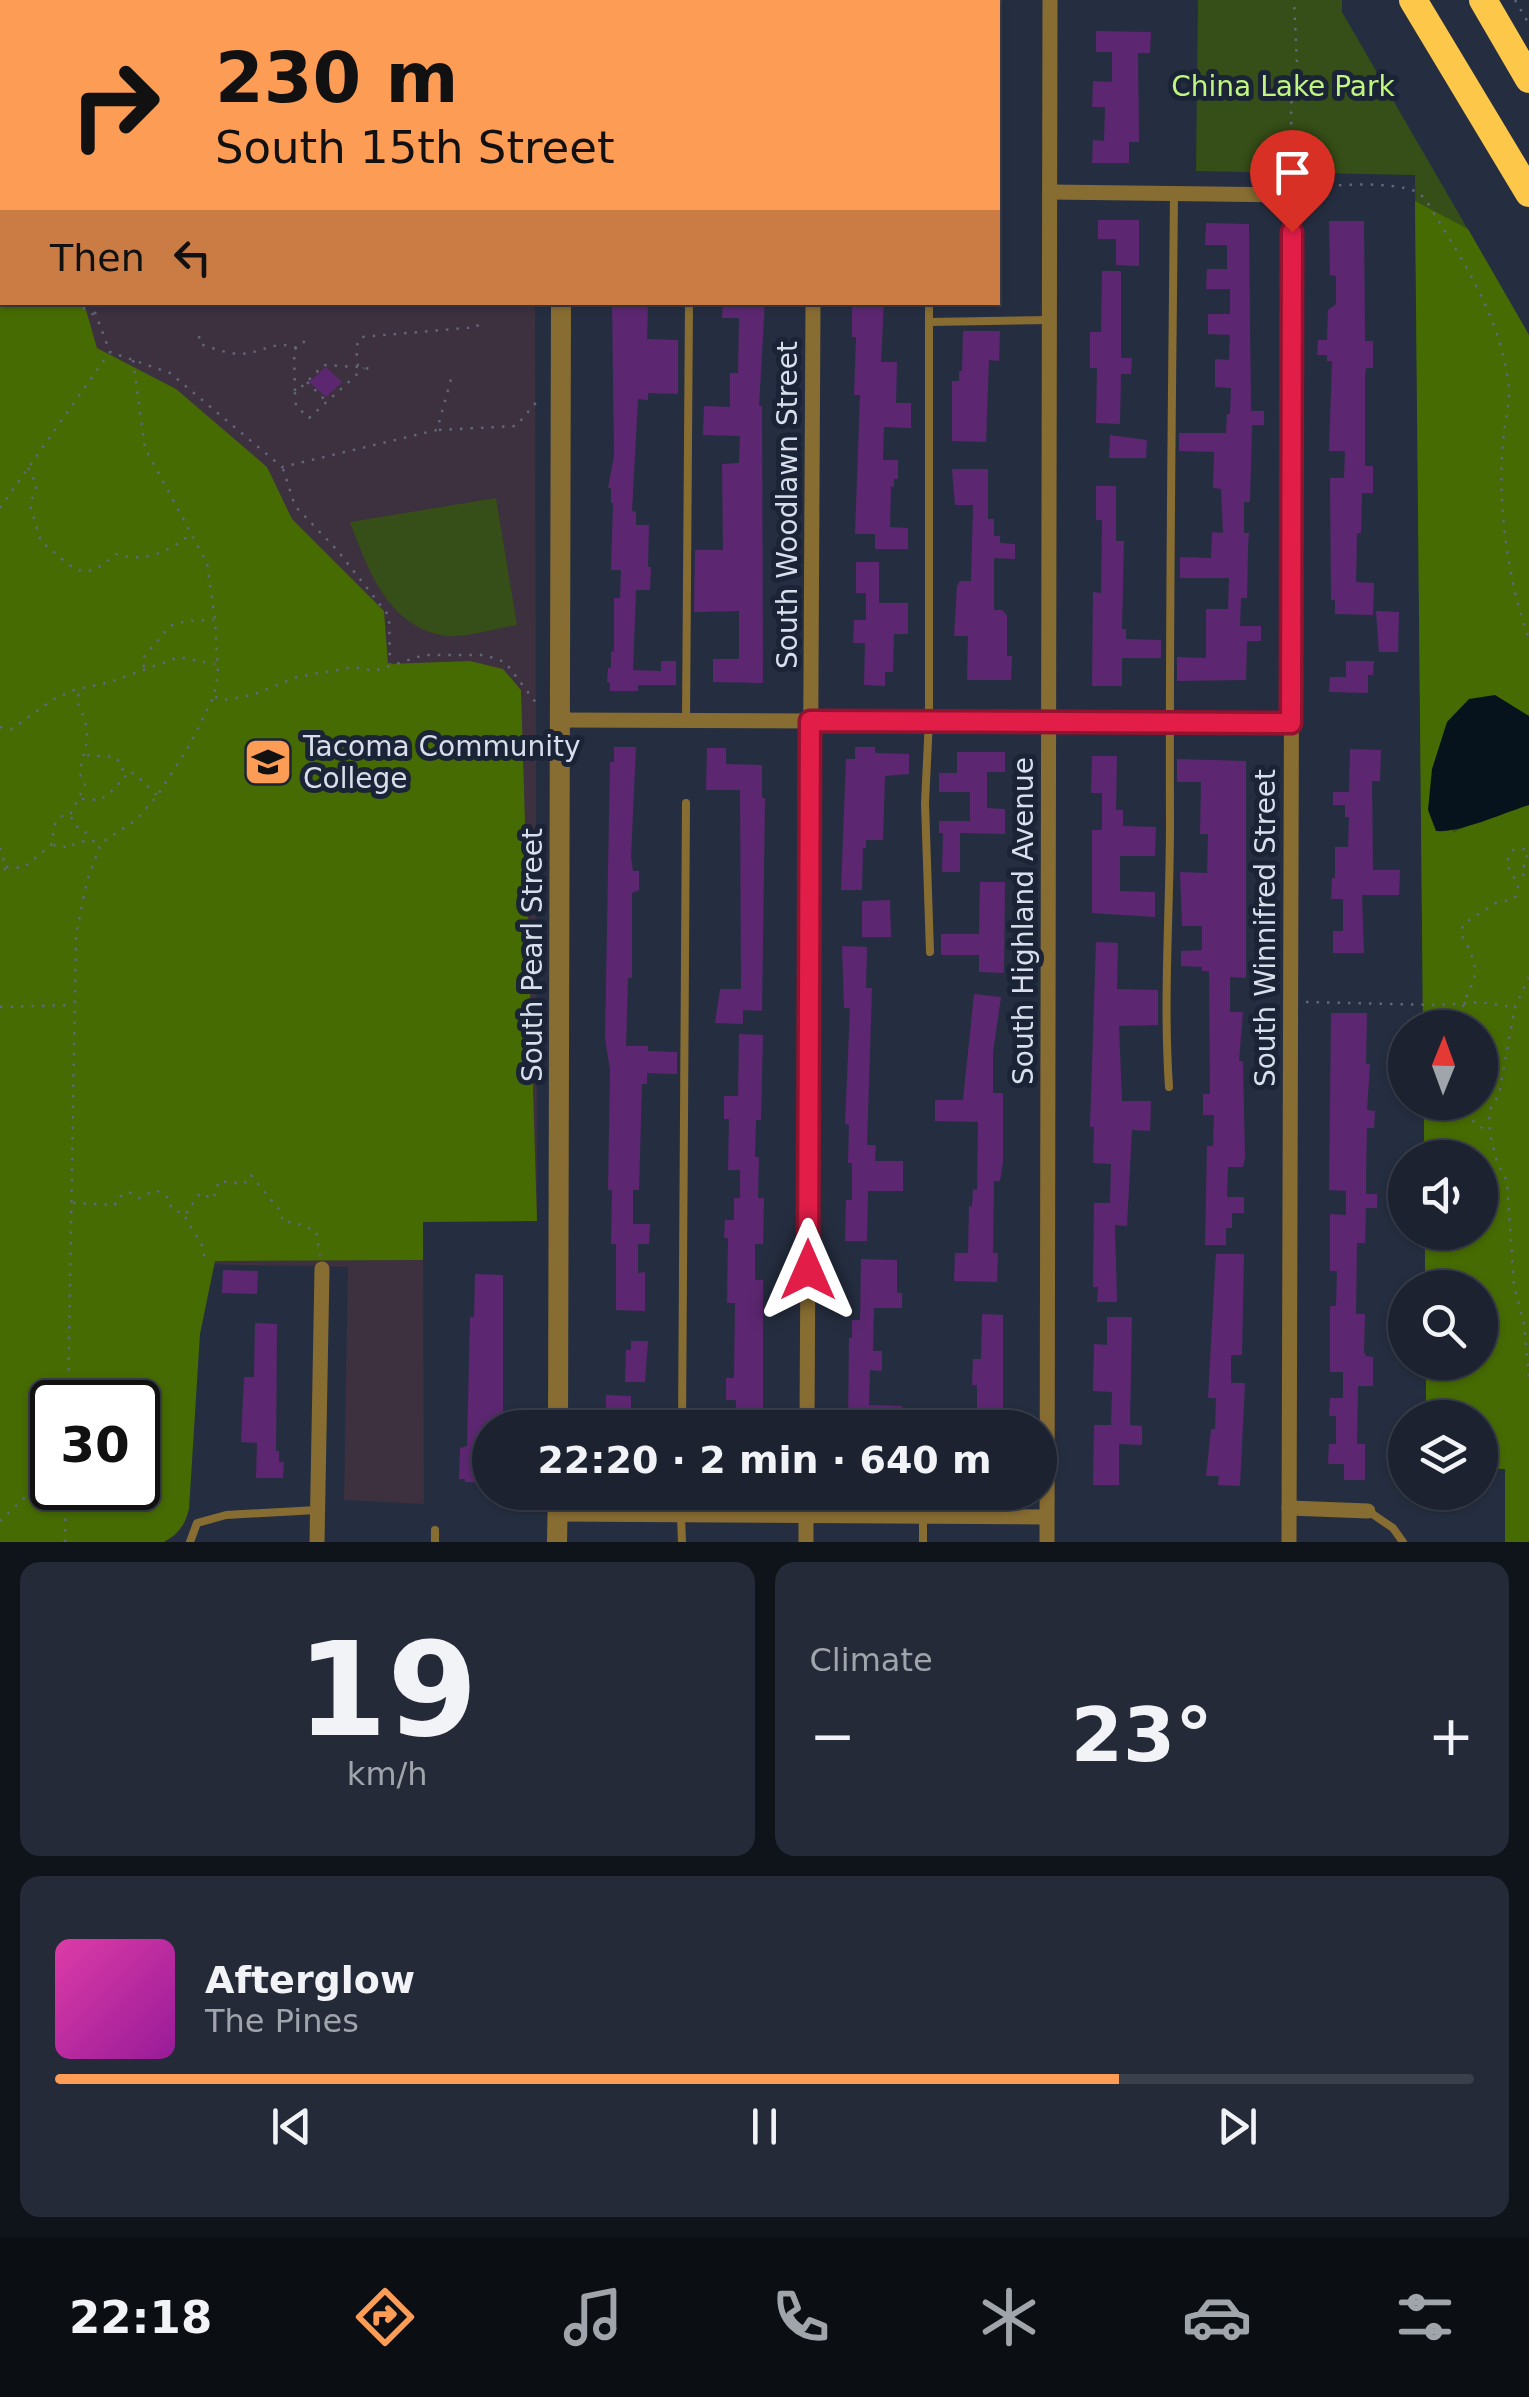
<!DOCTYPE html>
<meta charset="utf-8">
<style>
:root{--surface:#1c2230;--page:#252a38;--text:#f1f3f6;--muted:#a0a4ab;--line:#3a3f4c;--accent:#fd9c55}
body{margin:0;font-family:"DejaVu Sans",sans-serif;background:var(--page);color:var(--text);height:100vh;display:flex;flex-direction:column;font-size:38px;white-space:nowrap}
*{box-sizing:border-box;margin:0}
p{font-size:32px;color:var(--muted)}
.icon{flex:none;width:55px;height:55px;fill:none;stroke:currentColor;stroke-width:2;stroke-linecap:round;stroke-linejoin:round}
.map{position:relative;height:1542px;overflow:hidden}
.drawer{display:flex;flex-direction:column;gap:20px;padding:20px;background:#0f131a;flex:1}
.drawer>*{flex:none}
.guide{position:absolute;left:0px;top:0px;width:1000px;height:305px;box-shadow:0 2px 8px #0004,0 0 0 2px var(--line);background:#fd9c55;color:#111;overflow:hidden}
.needle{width:65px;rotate:1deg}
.buttons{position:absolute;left:1388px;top:1010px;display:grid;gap:20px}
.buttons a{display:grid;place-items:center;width:110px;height:110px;border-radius:50%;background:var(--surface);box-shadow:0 2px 8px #0004,0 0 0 2px var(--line);font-size:50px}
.speed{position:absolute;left:30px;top:1380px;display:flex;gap:20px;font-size:50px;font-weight:700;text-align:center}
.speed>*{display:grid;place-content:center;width:130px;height:130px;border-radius:50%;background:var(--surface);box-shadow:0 2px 8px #0004,0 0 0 2px var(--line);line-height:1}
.speed .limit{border:5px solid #111;border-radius:15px;background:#fff;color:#111}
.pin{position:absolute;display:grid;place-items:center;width:85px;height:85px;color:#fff;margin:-102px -42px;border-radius:50% 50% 50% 0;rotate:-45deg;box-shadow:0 0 10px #0007}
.pin .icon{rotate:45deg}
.me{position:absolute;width:110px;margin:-55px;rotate:0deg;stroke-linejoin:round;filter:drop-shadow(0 0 8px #0008)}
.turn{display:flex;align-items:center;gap:35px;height:210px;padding:0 50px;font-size:45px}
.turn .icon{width:130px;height:130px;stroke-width:2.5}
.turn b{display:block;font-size:70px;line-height:85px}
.then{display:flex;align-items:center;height:95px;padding:0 50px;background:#0003;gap:20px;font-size:38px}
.big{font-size:75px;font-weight:800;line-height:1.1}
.drawer .card{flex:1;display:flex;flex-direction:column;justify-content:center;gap:15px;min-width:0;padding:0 35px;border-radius:20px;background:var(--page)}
.drawer .dial{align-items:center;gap:0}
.dial b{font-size:130px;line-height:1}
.song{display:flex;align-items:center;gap:30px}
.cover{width:120px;height:120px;border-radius:15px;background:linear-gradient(135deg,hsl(320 70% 55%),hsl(300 70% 35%))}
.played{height:10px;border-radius:5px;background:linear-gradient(90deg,var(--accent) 75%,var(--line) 75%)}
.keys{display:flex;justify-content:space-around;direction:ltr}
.heat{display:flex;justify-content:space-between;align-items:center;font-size:55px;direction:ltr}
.drawer .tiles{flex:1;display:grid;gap:20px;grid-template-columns:1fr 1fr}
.card:last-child{grid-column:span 2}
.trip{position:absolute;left:472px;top:1410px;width:585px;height:100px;border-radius:50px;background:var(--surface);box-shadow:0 2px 8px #0004,0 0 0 2px var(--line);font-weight:800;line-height:100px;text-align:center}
.tab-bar{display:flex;height:160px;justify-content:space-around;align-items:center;background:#0b0e13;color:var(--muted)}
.tab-bar .icon{width:70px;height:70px}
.tab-bar .on{color:var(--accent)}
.tab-bar b{font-size:45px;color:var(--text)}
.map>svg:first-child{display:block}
</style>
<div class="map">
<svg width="1529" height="1542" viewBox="0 0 1529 1542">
<rect width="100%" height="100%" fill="#252e40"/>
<path fill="#3d303f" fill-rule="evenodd" d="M0,0H535L2,2V302L535,303L537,1221L423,1222L424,1504L344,1500L348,1267L195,1264L189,1509L185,1523L175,1536L164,1542H0ZM52,1402H138V1488H52Z"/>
<g fill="#364e17">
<polygon points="1198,0 1342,0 1342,12 1529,335 1529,1542 1505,1542 1505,1469 1480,1468 1480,1418 1426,1417 1426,1363 1480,1362 1480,1288 1425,1287 1425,1233 1480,1232 1480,1158 1424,1157 1424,1103 1480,1102 1480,1028 1423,1027 1415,175 1196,171"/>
<path d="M496,498L517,625C498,628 464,638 446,636C388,627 368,570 350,522Z"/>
</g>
<g fill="#466b03" fill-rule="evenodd">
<path d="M0,0H142L2,2V302L84,303L97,348L176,389L267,467L292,519L384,611L388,664L470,661L503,669L521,690L537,1221L423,1222V1260L215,1261L200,1334L189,1509C185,1525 178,1534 164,1542H0ZM52,1402H138V1488H52Z"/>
<polygon points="1415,201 1468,229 1529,335 1529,716 1495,695 1452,833 1484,818 1529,805 1529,1542 1505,1542 1505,1469 1480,1468 1480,1418 1426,1417 1426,1363 1480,1362 1480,1288 1425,1287 1425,1233 1480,1232 1480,1158 1424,1157 1424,1103 1480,1102 1480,1028 1423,1027"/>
</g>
<path fill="#07131c" d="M1495,695L1529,716V805C1503,813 1460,833 1436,831L1428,810L1432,769L1447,722L1469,699Z"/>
<g fill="#5c2770">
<polygon points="1096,31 1151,32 1150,53 1138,53 1139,142 1129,142 1129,163 1092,163 1093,140 1104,141 1105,107 1092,107 1093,81 1112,82 1112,52 1096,52"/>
<polygon points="1098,220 1139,220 1139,266 1116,265 1116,239 1098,239"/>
<polygon points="1329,221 1364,221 1365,341 1373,341 1373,368 1366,368 1365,376 1365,466 1373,466 1373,493 1362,493 1361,533 1357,533 1356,582 1374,583 1373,615 1335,614 1335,600 1331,600 1330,478 1344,478 1345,451 1329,451 1332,361 1327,361 1327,355 1317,355 1318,340 1327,340 1328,310 1336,304 1336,276 1330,275"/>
<polygon points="1206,223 1249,224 1251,411 1264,411 1264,425 1252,425 1250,502 1244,502 1244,533 1249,533 1248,548 1247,598 1241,598 1240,626 1261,626 1261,641 1247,641 1246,680 1177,681 1177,657 1206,658 1206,609 1228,609 1229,578 1180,578 1180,557 1211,558 1212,532 1223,533 1221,489 1213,488 1214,452 1179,451 1179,433 1226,433 1227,414 1230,414 1231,388 1215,387 1215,359 1229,360 1230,335 1208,334 1208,314 1230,314 1230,289 1206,289 1207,269 1227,269 1227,245 1205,245"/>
<polygon points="1102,271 1121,271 1121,358 1132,358 1131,374 1121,374 1120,424 1096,423 1097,368 1090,368 1090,332 1101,332"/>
<polygon points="612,302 648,302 647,339 678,340 678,394 648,393 648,400 638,399 632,511 636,512 636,525 649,525 648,567 651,567 650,590 636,590 633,670 661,671 661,661 676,661 676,685 638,685 638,691 610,691 610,683 607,682 608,668 611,668 611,651 614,652 614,598 620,598 621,570 611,570 613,503 611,503 611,488 608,488 614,456"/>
<polygon points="723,302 765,302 759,406 762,406 763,683 713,682 713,659 739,659 739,611 694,612 695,550 723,550 722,464 739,463 740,436 703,435 704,406 730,407 730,373 738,373 739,318 722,318"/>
<polygon points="852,302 884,302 881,362 897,362 896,403 911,403 911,428 884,427 883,460 898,460 898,479 894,479 894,487 891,486 890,527 908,528 908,549 875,549 875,534 855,534 860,395 854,395 856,337 852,337"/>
<polygon points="963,331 1000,331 999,361 989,360 986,442 952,441 952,381 959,381 959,371 962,371"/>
<polygon points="326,367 342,382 326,397 309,382"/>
<polygon points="1110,435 1147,440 1146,458 1109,458"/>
<polygon points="952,469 988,469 988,519 994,519 994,536 1000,536 1000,543 1015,544 1015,559 994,558 994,610 1002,610 1007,615 1007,656 1012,656 1011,680 967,680 968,636 954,636 957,586 960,581 971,581 973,505 955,505"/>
<polygon points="1096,486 1116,486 1116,541 1124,541 1122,629 1126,629 1126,639 1161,640 1161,658 1122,658 1122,686 1092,686 1093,592 1101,593 1102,520 1096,520"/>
<polygon points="856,562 879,562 879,603 908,603 908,634 894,634 893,672 885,672 885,686 864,685 865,643 853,643 854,620 866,620 866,593 856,593"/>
<polygon points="1376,611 1399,612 1398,652 1379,652"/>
<polygon points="1346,661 1374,661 1373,675 1368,675 1368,693 1329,692 1330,677 1346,677"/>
<polygon points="614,747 636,747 631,857 633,871 639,871 639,890 632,893 632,978 628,978 626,1046 648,1046 648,1051 677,1052 677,1074 647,1073 647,1084 642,1084 639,1190 633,1190 633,1224 650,1224 649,1244 638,1244 638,1273 645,1272 645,1311 616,1310 616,1244 611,1244 612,1190 608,1190 610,1070 605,1038 610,762 614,762"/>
<polygon points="855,747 875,747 875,753 909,754 909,774 885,776 883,840 866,840 866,848 863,848 862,890 841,890 846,759 855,759"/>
<polygon points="707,748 726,748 726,764 762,765 762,798 765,798 762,1011 743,1010 743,1024 715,1023 720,989 741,989 740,790 706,790"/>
<polygon points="1350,749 1381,750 1380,781 1372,781 1373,870 1400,870 1399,895 1362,895 1364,953 1333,953 1333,931 1343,931 1343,899 1331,899 1332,878 1335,878 1335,847 1348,847 1349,817 1345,817 1345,805 1333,805 1333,792 1349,792"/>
<polygon points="957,752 1005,752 1005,772 987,772 987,808 1005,809 1005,834 960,833 960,872 942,872 943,833 939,833 939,821 970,821 970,792 939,792 939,773 957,773"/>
<polygon points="1092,756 1117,756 1116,810 1123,810 1123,826 1156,827 1155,856 1120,856 1120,891 1155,892 1155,917 1092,913 1092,830 1102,830 1102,793 1091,793"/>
<polygon points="1177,759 1246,761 1246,978 1230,977 1230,1012 1243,1012 1239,1061 1243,1061 1245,1157 1243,1167 1228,1167 1227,1197 1244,1197 1244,1213 1232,1213 1232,1228 1226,1228 1226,1245 1205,1245 1207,1146 1213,1146 1214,1115 1203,1115 1203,1094 1210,1094 1209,971 1202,971 1202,967 1181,966 1181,951 1202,950 1202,926 1182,926 1180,872 1207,873 1208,834 1200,834 1201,782 1177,782"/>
<polygon points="980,882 1005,882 1004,973 979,972 979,955 941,955 941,934 979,934"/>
<polygon points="890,900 891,937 862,937 862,901"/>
<polygon points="1096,942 1118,943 1117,989 1158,990 1158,1025 1119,1026 1122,1101 1151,1101 1150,1131 1132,1130 1127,1226 1115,1225 1117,1302 1097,1302 1098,1287 1093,1287 1094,1203 1110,1203 1111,1164 1093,1163 1094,1127 1090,1127"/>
<polygon points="842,946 867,947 866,988 872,988 867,1145 876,1145 875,1161 903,1161 903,1191 868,1191 867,1241 845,1241 846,1200 852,1200 852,1163 848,1163 849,1125 845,1124 850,1008 844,1008"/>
<polygon points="974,994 1001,997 993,1052 993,1093 1003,1093 1003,1161 1000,1181 994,1181 993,1253 998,1253 997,1282 954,1281 955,1253 968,1253 969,1206 972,1207 973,1189 977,1190 978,1122 935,1121 935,1100 963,1100"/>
<polygon points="1331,1013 1367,1013 1366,1064 1370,1064 1367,1110 1375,1111 1374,1128 1367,1128 1366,1172 1366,1194 1377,1194 1377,1208 1366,1208 1365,1243 1357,1243 1356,1314 1365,1314 1364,1352 1366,1356 1373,1357 1373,1386 1358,1386 1357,1444 1365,1444 1365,1480 1344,1480 1344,1464 1328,1464 1329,1444 1336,1444 1336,1416 1329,1416 1330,1398 1343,1398 1343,1372 1330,1372 1330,1306 1336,1306 1337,1271 1330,1271 1330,1214 1346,1215 1346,1191 1329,1190"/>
<polygon points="739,1034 763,1035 761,1120 756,1120 755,1157 759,1157 758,1198 764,1198 763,1244 755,1244 755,1280 763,1280 763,1428 735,1428 736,1400 726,1400 726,1378 734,1378 735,1303 727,1303 728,1238 724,1238 725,1220 734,1220 734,1198 740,1198 740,1170 728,1170 729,1119 724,1119 724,1096 738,1096"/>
<polygon points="1216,1254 1244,1254 1242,1355 1231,1355 1231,1383 1245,1383 1240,1486 1218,1485 1219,1476 1206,1476 1211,1429 1215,1429 1216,1398 1208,1398"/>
<polygon points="861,1259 897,1260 897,1293 902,1293 902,1308 874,1308 873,1351 882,1351 882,1371 870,1370 869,1405 902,1406 902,1427 848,1426 849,1338 852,1338 852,1320 860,1320"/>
<polygon points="223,1270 258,1271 257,1294 222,1293"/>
<polygon points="475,1274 503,1275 503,1428 490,1428 490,1483 465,1482 465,1479 459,1479 460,1448 467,1446 470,1317 474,1317"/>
<polygon points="982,1314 1003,1315 1003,1412 998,1412 998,1428 971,1428 971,1409 977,1409 977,1385 972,1385 973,1359 981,1359"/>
<polygon points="1107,1317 1132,1317 1130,1425 1142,1426 1142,1445 1119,1444 1119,1485 1093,1485 1094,1425 1111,1425 1112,1392 1093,1391 1094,1344 1107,1345"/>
<polygon points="255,1323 277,1324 276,1451 279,1451 279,1462 284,1462 283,1478 256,1478 257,1443 241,1442 244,1377 254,1377"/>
<polygon points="631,1341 648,1341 645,1382 625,1382 626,1350 631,1350"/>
<polygon points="606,1395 631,1396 631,1408 641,1408 641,1428 611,1428 612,1422 606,1422"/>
</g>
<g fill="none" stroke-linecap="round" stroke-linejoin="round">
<g stroke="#5f6778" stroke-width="2.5" stroke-dasharray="2.5 8" stroke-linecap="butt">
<polyline points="1515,0 1529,24"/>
<polyline points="1292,177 1291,105 1297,64 1294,0"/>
<path d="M1308,190C1331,183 1393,182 1415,191C1427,197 1431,210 1438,220C1469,270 1500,321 1508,381C1511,403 1506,413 1504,433C1496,493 1507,582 1529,638"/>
<polyline points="0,258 2,260"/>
<polyline points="74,302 94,315"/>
<polyline points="91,302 110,352 170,373 282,467 437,430 453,372"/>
<path d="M199,336L200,344C213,348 227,354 241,354C262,353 276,339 297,348"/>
<polyline points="358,366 356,347 361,337 477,327 481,317"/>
<polyline points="358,367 324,365 295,393 296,406 309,418 364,368"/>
<polyline points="366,368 375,371"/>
<polyline points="307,382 326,401"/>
<polyline points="295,391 294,350 310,337"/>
<polyline points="439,430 516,426 540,398"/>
<path d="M28,468L37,485L30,505L41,542C74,565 78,588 116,554C145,563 168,552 191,534"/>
<polyline points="283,469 295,506 337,550 389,616 390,664"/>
<polyline points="0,508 109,353"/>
<polyline points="144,667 142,659 170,626 186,621 214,620"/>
<polyline points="215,697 224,700 252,695 297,677 354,667 374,671 424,655 484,655 505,662 540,708"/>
<polyline points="0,727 12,729 54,699 74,690 110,682 179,657 215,664"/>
<polyline points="87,755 116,757 122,769 135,774 157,795"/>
<polyline points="82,799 100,800 117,787 122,777 132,775"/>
<polyline points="71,817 79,829 85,831 89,840"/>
<polyline points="53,845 71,848 74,844 89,840 101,843"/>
<polyline points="0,848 6,867 0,876"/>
<path d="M6,867L23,868L51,845L55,824L62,816L70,815L85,785L79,772C88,740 92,730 76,700L80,692"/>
<polyline points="1529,977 1515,1007 1499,1094 1489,1111 1490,1134 1497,1162 1507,1181 1514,1286 1524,1324 1529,1378"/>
<polyline points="1306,1002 1438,1005 1480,1002 1512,1007"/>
<polyline points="0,1007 73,1005"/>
<path d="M1461,1028C1460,978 1493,989 1461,934L1463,924L1496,903L1513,899L1517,895L1518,885L1506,863L1513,850L1527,849V859L1521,873L1529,879"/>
<polyline points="1462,1102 1474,1122 1489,1133"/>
<polyline points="73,1203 115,1205 117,1198 129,1192 139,1198 156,1190 170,1199 171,1208 185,1215 200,1193 213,1199 219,1181 244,1184 251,1175 281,1212 283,1222 293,1222 316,1231 320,1255"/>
<polyline points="185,1217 203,1247 205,1263"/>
<polyline points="68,1402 76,935 87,881 101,843 136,820 157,796 189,746 214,696 218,673 215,620 207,563 145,448 133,360"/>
<polyline points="0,1521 52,1472"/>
<polyline points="65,1542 66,1488"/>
</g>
<g stroke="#886d32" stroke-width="8">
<polyline points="686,0 686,2"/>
<polyline points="931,2 931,0"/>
<polyline points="929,302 929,720 925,803 930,952"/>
<polyline points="929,322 1049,320"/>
<polyline points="686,721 689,302"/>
<path d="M1169,1087C1163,999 1170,911 1170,822C1169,613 1172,404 1174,194"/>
<polyline points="682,1428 686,803"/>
<polyline points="680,1492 682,1542"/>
<polyline points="1368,1511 1393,1528 1403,1542"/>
<polyline points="923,1517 923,1542"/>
<polyline points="190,1542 197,1523 226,1515 317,1510"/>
<polyline points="435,1542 435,1530"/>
</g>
<g stroke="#886d32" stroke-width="15">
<polyline points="814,2 814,0"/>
<polyline points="1050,192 1293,195 1289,1542"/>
<polyline points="560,720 1291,723"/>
<polyline points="807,1428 813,302"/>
<polyline points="1289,1508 1368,1511"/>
<polyline points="558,1514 1046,1517"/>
<polyline points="317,1542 322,1269"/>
<polyline points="806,1542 806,1492"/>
<polyline points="1047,1542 1050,0"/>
</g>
<g stroke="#886d32" stroke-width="20">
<polyline points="562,2 562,0"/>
<polyline points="558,1428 561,302"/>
<polyline points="557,1542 558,1492"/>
</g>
<g stroke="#fdc749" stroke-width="28">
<polyline points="1413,0 1529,193"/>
<polyline points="1483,0 1529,79"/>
</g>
</g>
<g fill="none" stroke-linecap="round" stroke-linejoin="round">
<g stroke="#92132f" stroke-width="25">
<polyline id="route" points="808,1270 810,721 1291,723 1292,232"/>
</g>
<use href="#route" stroke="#e11d48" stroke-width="18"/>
</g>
<defs>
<g id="university-square" transform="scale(2.5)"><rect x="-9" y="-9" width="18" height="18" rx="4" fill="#fd9c55" stroke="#1b2436"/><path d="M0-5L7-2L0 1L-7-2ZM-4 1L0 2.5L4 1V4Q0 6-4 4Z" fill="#111"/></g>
</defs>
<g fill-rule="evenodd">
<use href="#university-square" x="268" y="762"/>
</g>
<g text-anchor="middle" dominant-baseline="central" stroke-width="10" stroke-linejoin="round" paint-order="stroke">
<g font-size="28" fill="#bff580" stroke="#1b2436">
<text x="1283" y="86">China Lake Park</text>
</g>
<g font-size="28" fill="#d8deeb" stroke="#1b2436">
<text transform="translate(787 505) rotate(-90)">South Woodlawn Street</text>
<text transform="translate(1023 921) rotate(-90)">South Highland Avenue</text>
<text transform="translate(1265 928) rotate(-90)">South Winnifred Street</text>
<text transform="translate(532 955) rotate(-90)">South Pearl Street</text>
</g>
<g font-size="28" fill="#d8deeb" stroke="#1b2436" text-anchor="start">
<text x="303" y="746">Tacoma Community<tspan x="303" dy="32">College</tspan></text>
</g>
</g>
</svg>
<div class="buttons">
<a><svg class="needle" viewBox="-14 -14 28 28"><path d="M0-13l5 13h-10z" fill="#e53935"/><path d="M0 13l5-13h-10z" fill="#a0a4ab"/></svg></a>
<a><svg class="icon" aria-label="sound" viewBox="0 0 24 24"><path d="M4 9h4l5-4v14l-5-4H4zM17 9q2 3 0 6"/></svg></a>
<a><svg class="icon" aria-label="search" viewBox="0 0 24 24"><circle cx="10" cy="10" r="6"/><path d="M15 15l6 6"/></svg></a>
<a><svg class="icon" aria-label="layers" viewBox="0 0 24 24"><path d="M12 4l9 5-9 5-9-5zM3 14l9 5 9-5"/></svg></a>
</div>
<div class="speed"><div class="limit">30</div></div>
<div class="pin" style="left:1292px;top:232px;background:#d93025"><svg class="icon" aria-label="arrive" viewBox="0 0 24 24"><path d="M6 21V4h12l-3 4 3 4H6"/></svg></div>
<svg class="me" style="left:808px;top:1270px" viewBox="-20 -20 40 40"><path d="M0-17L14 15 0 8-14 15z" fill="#e11d48" stroke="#fff" stroke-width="4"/></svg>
<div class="trip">22:20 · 2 min · 640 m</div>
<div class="guide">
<div class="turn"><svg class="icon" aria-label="right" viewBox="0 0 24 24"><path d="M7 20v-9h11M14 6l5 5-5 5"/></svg><div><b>230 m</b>South 15th Street</div></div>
<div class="then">Then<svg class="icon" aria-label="left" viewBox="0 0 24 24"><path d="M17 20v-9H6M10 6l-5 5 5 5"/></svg></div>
</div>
</div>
<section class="drawer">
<div class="tiles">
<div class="card dial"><b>19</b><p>km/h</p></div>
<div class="card"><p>Climate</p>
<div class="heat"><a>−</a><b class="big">23°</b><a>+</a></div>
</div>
<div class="card">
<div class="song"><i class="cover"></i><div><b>Afterglow</b><p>The Pines</p></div></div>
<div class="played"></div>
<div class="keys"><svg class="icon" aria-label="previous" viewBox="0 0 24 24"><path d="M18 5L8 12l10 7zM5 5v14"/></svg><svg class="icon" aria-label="pause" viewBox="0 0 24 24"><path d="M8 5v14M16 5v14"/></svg><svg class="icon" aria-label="next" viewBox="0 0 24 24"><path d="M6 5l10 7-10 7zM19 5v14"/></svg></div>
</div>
</div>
</section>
<nav class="tab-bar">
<b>22:18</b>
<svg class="icon on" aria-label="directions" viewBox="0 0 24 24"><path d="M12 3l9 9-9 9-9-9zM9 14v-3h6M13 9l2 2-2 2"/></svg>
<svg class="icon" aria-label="music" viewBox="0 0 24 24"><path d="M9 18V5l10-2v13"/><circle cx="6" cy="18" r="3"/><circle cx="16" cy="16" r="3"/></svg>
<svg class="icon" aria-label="phone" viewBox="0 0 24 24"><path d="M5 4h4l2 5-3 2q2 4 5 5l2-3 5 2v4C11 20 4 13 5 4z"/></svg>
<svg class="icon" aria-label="climate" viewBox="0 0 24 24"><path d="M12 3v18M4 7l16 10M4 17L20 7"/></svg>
<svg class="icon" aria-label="car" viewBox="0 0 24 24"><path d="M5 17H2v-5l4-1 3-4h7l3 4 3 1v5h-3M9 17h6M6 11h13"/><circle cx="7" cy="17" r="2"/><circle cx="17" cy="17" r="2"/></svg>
<svg class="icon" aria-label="filters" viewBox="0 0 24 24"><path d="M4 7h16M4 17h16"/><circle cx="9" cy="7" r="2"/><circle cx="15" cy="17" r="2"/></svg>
</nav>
